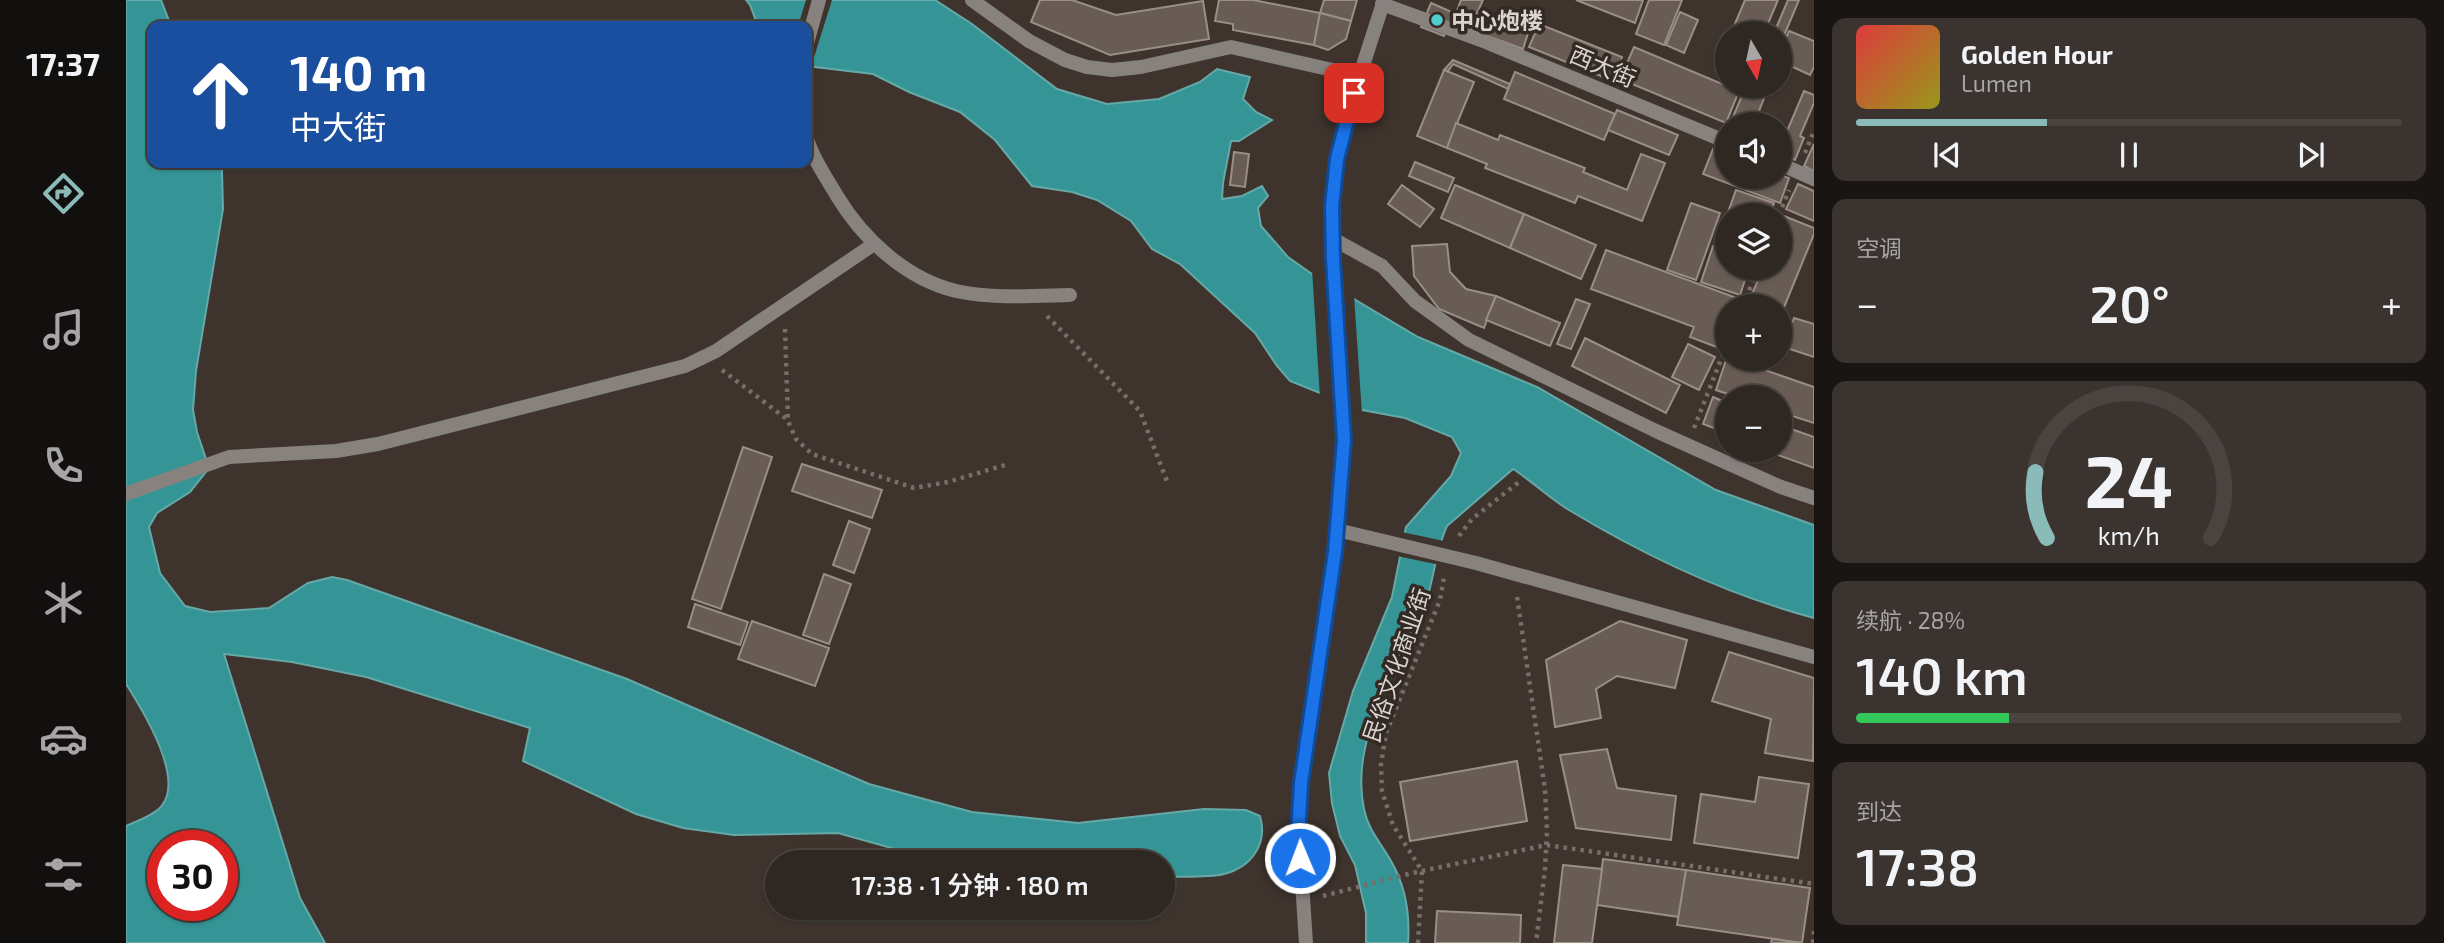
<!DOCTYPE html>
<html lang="zh">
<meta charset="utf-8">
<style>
:root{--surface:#2e2722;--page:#3a332f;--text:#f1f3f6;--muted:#a7a5a5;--line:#494440;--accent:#8bbbb9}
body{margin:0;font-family:"Exo 2","Noto Sans SC",sans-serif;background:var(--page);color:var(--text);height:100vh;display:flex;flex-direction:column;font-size:26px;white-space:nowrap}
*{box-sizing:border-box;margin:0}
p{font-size:23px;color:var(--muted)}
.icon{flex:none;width:38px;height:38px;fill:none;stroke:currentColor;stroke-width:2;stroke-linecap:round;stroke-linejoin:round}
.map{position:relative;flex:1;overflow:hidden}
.details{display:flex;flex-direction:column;gap:18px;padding:18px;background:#191513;width:630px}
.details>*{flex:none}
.banner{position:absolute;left:21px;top:21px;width:665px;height:147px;border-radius:14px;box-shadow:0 2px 5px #0004,0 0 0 2px var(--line);background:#1a4fa0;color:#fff;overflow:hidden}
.needle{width:46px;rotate:171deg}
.controls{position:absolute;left:1589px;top:21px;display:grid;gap:14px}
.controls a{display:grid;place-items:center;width:77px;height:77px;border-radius:50%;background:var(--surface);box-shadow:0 2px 5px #0004,0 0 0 2px var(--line);font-size:35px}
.speed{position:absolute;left:21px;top:830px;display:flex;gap:14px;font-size:35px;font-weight:700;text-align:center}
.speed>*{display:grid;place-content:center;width:91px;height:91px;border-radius:50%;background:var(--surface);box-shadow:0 2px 5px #0004,0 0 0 2px var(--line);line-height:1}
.speed .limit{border:10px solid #d22;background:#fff;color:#111}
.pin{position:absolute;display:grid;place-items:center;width:60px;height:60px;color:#fff;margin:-30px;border-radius:14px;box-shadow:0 4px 10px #0006}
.me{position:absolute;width:77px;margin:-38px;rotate:359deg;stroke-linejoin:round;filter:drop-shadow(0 0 5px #0008)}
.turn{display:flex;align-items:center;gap:24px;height:147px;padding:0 28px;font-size:32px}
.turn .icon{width:91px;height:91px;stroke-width:2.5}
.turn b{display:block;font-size:49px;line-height:60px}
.big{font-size:52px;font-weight:600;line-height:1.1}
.details .tile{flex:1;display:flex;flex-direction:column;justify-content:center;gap:10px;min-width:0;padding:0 24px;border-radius:14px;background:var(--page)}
.details .dial{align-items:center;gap:0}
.dial svg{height:182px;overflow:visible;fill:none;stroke:var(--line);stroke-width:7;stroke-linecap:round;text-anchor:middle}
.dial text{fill:var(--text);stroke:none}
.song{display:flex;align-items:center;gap:21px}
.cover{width:84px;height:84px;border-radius:10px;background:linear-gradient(135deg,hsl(0 70% 55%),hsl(60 70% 35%))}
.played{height:7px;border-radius:4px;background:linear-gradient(90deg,var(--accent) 35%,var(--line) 35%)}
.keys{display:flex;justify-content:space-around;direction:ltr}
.heat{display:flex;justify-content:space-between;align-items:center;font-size:38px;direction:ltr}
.charge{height:10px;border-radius:5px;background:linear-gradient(90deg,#34c759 28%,var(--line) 0)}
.trip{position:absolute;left:639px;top:850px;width:410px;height:70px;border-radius:35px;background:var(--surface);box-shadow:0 2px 5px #0004,0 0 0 2px var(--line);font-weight:600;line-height:70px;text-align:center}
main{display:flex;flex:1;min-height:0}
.dock{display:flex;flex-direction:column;width:126px;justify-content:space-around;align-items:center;background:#12100e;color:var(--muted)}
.dock .icon{width:49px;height:49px}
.dock .current{color:var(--accent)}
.dock b{font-size:32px;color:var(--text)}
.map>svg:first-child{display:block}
</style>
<main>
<nav class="dock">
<b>17:37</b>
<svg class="icon current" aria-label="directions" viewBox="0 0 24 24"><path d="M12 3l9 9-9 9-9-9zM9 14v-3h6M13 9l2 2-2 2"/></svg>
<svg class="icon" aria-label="music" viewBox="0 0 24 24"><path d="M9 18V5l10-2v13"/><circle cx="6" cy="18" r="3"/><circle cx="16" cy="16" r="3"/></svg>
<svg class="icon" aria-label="phone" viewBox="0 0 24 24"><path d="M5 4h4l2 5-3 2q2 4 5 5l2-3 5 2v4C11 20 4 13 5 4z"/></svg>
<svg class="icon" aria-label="climate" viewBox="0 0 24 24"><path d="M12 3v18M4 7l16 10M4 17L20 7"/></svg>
<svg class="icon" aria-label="car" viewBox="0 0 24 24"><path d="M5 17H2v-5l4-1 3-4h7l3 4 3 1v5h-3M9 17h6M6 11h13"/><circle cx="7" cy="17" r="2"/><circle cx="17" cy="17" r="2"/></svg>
<svg class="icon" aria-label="filters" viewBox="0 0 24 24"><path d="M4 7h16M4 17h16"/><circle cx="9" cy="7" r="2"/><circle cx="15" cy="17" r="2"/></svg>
</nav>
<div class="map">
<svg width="1688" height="943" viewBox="0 0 1688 943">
<rect width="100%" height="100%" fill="#3e342d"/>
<g fill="#359596" stroke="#66a8a7" stroke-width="2" fill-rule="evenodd">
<path d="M0,0H35L45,26H26V163H93L96,171L97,209L70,371L67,410L71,432L80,459V472L64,492L31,513L23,527L34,573L59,606L84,612L143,608L182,583L206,577L221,580L501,679L743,784L846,812L952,823L1078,809L1120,810L1134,816C1142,843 1126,867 1098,874C1083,878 1053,876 1036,877V863H819L712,833L608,835L557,828L510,814L397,761L404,728L240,677L166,662L98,654L174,898L199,943H0V826C11,821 31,814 37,804C57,775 16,709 0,684ZM37,845H96V905H37Z"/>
<path d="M620,0H809L846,24L931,89L981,104L1033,99L1074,82L1091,69L1124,77L1117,99L1130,112L1146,120L1113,141H1105L1097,183L1096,199L1116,196L1136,186L1142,196L1132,208L1135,226L1162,257L1186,274L1292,337L1411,387L1590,490L1688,525V618C1602,595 1519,556 1443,510C1423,498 1406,481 1387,469L1321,526C1309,552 1308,581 1298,608C1272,671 1223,738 1238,809C1242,830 1255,843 1265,861C1279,885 1284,915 1282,943H1240V913L1229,865L1214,836L1206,803L1203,773L1227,691L1266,597L1280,527L1325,476L1335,453L1326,437L1279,418L1236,410L1164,381L1151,366L1129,333L1054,264L1026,249L1005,221L971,200L946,192L906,186L869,140L834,112L783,92L747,74L681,66V26H632L624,5Z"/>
</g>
<g fill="#3e342d">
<polygon points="680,0 706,0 684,70 681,69 681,26 672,26"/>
<polygon points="1186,269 1228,295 1236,414 1194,398"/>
<polygon points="1276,532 1318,541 1314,565 1271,556"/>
</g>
<g fill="#685c55" stroke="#9a8e86" stroke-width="2">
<polygon points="914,0 946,0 990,15 1077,1 1083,39 984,55 905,22"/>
<polygon points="1093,0 1127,0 1194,13 1188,45 1107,30 1107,24 1089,21"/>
<polygon points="1198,0 1231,0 1225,21 1194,13"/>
<polygon points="1335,0 1357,0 1347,22 1329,16"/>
<polygon points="1450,0 1517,0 1509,23"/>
<polygon points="1523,0 1556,0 1538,45 1510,34"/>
<polygon points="1619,0 1652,0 1638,33 1605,33"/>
<polygon points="1662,0 1673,0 1654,45 1654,33 1648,33"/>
<polygon points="1305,3 1328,13 1318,36 1295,27"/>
<polygon points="1554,12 1572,20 1558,53 1540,45"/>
<polygon points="1194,13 1225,21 1220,39 1202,50 1188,45"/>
<polygon points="1351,15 1402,33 1397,49 1345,30"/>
<polygon points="1413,24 1496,57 1487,81 1403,47"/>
<polygon points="1663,31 1688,41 1688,67 1684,75 1654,61 1654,52"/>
<polygon points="1601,41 1601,73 1590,69"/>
<polygon points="1508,47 1613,91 1600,123 1494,79"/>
<polygon points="1327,60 1384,84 1382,89 1327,64 1322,71 1318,70"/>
<polygon points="1318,70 1348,82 1321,148 1291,136"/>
<polygon points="1389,72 1489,114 1478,140 1378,99"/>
<polygon points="1620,86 1643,86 1631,116 1651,124 1604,124"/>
<polygon points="1678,91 1688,95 1688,103 1674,136 1678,138 1669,160 1654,154 1654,126 1662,129"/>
<polygon points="1491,110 1552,135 1543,155 1482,130"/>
<polygon points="1330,123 1372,140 1374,135 1459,168 1457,172 1501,190 1515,154 1539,163 1516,221 1452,196 1449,203 1359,168 1361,164 1321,148"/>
<polygon points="1688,144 1688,171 1678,166"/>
<polygon points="1587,149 1601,155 1601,177 1654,177 1654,175 1663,178 1654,203 1577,174"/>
<polygon points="1108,152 1123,154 1119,187 1104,185"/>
<polygon points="1289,162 1328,178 1322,192 1283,176"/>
<polygon points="1672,184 1688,191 1688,221 1660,209"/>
<polygon points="1276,185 1308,209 1294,227 1262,204"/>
<polygon points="1329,185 1398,214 1384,248 1315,218"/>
<polygon points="1610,190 1648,203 1644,215 1601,215"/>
<polygon points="1565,203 1594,213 1570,280 1541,270"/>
<polygon points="1398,214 1470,245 1455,279 1384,248"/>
<polygon points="1601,216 1601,245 1592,242"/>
<polygon points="1658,216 1688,228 1688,234 1654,317 1654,306 1621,306 1637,268 1654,268 1654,226"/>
<polygon points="1321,244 1324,272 1340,289 1370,296 1358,328 1313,309 1288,276 1286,246"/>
<polygon points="1587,246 1601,250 1601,268 1623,268 1614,295 1575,282"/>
<polygon points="1480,250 1611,298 1608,306 1601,306 1601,325 1593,348 1564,337 1568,327 1465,289"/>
<polygon points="1370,296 1434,323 1424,346 1360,320"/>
<polygon points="1450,299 1464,304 1445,349 1431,344"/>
<polygon points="1668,318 1688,324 1688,357 1658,347"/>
<polygon points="1459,338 1554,385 1540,413 1446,366"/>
<polygon points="1562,344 1589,357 1573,390 1546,377"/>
<polygon points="1601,357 1688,387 1688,423 1654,412 1654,397 1611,397 1590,390"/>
<polygon points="1587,397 1601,403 1601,433 1577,424"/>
<polygon points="1654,425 1688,437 1688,468 1638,450 1654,450"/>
<polygon points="617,447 646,457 595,609 566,599"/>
<polygon points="676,464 756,490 746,518 666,491"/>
<polygon points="723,521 744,529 728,573 707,565"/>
<polygon points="698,574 725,584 703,644 677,635"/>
<polygon points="569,604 622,622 614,645 562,627"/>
<polygon points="626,621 703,648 689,686 612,659"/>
<polygon points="1494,621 1561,640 1549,688 1491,676 1470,689 1475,718 1429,727 1420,660"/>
<polygon points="1603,652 1688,678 1687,761 1639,753 1645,719 1586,701"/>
<polygon points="1481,749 1491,788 1550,796 1545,840 1450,828 1434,755"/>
<polygon points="1391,761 1401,821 1284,841 1274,782"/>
<polygon points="1633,777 1683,784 1672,858 1568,843 1575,794 1629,802"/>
<polygon points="1477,859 1560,870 1553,917 1471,905"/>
<polygon points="1437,865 1476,869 1466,943 1428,943"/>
<polygon points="1560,870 1684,888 1676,943 1551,925"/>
<polygon points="1311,911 1395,915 1394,943 1309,943"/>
<polygon points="1646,939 1675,943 1645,943"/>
</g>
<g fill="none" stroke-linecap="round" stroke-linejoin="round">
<g stroke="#776e68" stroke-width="4.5" stroke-dasharray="3.5 5" stroke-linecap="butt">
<polyline points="1679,153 1688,131"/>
<polyline points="1653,215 1663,190"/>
<polyline points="1617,306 1632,268"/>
<polyline points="921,316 1014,411 1042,484"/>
<polyline points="659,329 662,421 670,439 686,454 788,488 822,482 879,465"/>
<polyline points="596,370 662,420"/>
<polyline points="1568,428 1601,344"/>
<polyline points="1333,536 1346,519 1393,482"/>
<polyline points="1391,597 1419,789 1421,831 1419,869 1410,943"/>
<polyline points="1197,896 1286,873 1421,845 1688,884"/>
<polyline points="1292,943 1296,871 1267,825 1256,791 1255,764 1260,733 1314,600 1318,577"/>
<polyline points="1687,943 1688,931"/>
</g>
<g stroke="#88827f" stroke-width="14">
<polyline points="846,0 903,41 939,60 961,67 986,70 1015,67 1105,47 1233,76"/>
<polyline points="681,43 693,0"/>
<path d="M681,139C687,159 700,177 711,196C737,239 780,279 830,291C867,299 907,296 944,295"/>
<polyline points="1218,440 1207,259 1206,207 1211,159 1223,109 1258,0"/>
<polyline points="0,494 103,457 210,451 252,444 559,366 590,351 748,244"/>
</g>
<g stroke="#88827f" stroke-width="14">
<polyline points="1256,4 1360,42 1601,142"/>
<polyline points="1654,164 1688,179"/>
<polyline points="1207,239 1256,266 1289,301 1343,340 1530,431 1655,487 1688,498"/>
<polyline points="1211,530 1350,563 1688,657"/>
</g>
<polyline stroke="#88827f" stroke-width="14" points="1180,943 1173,837 1175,783 1209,552 1218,440"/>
</g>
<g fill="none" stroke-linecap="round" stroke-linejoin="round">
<g stroke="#114b97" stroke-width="18">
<polyline id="route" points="1174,858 1172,837 1175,783 1209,552 1218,440 1207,259 1206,206 1211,159 1228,93"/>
</g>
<use href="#route" stroke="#1a73e8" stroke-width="12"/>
</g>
<circle fill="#52cdce" stroke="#342a24" stroke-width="2.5" cx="1311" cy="20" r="7"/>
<g text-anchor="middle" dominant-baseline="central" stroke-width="7" stroke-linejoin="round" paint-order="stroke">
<g font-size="23" font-weight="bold" fill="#dad4d0" stroke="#342a24" text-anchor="start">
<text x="1325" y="20">中心炮楼</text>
</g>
<g font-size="23" fill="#dad4d0" stroke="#342a24">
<text transform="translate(1477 66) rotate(23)">西大街</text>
<text transform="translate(1270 665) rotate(-71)">民俗文化商业街</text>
</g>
</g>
</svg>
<div class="controls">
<a><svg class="needle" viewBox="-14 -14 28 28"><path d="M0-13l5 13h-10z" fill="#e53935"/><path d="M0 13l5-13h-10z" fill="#a7a5a5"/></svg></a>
<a><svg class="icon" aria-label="sound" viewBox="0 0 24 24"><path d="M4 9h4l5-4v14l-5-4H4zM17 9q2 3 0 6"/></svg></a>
<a><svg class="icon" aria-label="layers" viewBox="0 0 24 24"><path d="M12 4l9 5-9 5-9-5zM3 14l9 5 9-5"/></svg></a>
<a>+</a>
<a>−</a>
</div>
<div class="speed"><div class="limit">30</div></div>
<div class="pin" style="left:1228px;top:93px;background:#d93025"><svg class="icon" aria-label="arrive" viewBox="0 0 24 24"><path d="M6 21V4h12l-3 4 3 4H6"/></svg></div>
<svg class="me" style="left:1174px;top:858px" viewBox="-20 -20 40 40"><circle r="17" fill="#1a73e8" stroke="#fff" stroke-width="3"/><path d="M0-11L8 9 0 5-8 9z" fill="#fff"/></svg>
<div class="trip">17:38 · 1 分钟 · 180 m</div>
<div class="banner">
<div class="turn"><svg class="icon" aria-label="ahead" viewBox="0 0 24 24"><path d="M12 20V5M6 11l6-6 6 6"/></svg><div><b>140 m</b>中大街</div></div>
</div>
</div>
<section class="details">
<div class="tile">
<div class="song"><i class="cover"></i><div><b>Golden Hour</b><p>Lumen</p></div></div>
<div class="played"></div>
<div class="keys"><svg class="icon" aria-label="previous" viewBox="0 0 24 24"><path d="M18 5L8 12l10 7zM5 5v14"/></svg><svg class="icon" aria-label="pause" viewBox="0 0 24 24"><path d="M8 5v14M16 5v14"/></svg><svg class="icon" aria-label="next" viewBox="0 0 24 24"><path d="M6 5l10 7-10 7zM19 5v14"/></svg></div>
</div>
<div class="tile"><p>空调</p>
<div class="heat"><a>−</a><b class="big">20°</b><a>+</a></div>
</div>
<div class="tile dial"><svg viewBox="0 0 100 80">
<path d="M14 69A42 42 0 1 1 86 69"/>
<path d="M14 69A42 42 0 0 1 9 40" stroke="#8bbbb9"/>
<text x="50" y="56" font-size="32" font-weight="700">24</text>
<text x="50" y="72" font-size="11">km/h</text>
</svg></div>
<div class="tile"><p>续航 · 28%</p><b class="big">140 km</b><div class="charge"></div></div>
<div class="tile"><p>到达</p><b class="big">17:38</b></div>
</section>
</main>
